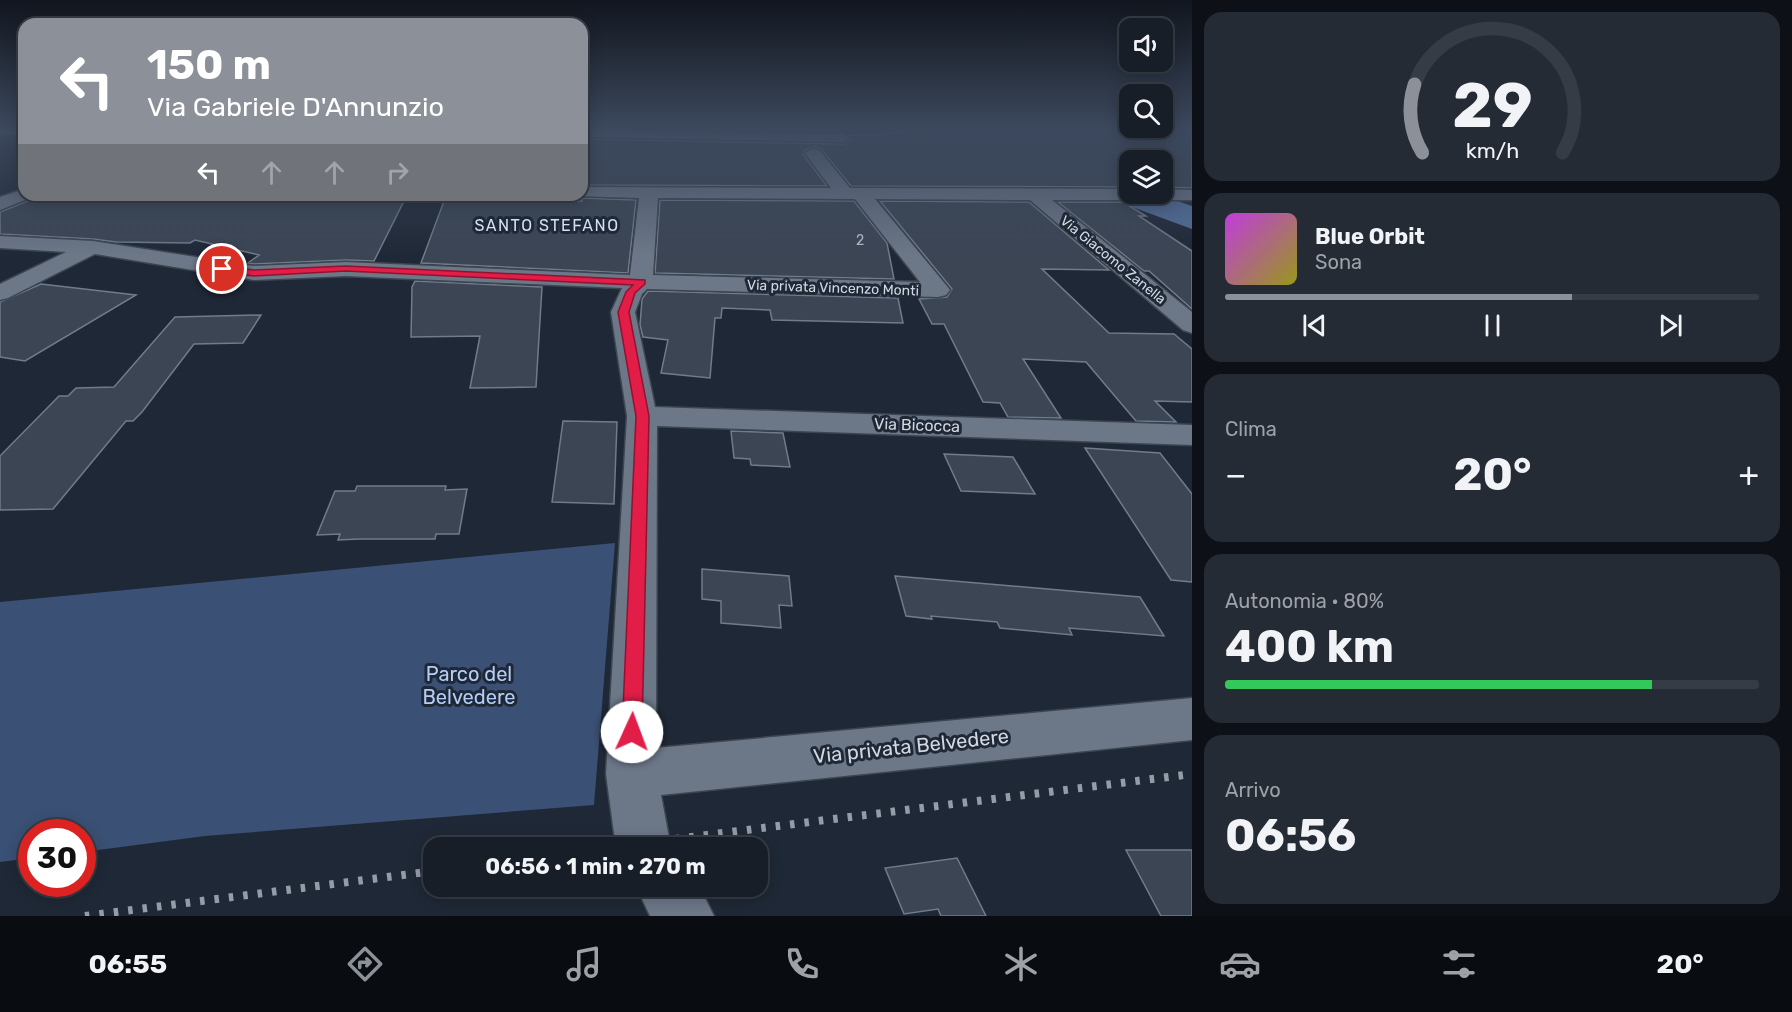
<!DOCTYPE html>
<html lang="it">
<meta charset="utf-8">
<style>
:root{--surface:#171e28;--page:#242b34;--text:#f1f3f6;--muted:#9ea2a8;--line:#363c45;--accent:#8c9099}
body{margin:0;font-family:Rubik,sans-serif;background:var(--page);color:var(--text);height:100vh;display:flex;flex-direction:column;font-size:22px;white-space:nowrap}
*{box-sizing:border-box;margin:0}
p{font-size:20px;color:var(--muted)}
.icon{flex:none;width:33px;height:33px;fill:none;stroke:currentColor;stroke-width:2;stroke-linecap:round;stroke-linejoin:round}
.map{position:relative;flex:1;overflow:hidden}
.sheet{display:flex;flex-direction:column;gap:12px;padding:12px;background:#0d1016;width:600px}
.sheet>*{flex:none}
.guide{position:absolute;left:18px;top:18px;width:570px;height:183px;border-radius:18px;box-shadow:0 3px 15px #0003,0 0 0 2px var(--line);background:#8c9099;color:#fff;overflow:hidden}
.fabs{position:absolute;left:1119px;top:18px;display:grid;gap:12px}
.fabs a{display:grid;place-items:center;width:54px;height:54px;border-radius:12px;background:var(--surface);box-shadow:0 3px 15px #0003,0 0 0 2px var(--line);font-size:30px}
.speed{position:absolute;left:18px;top:819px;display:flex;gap:12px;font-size:30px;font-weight:700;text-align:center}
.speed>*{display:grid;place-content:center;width:78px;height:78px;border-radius:50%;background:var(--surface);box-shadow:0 3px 15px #0003,0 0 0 2px var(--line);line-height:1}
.speed .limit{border:9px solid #d22;background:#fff;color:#111}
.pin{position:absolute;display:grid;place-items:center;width:51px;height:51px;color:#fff;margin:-26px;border:3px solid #fff;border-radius:50%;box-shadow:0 2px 6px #0007}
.me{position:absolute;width:66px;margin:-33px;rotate:2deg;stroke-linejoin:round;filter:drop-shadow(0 0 4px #0008)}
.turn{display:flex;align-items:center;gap:21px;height:126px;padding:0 30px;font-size:27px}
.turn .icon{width:78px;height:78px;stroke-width:2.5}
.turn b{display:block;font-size:42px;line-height:51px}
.lanes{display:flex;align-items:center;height:57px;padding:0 30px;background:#0003;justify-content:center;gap:30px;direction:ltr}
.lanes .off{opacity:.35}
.big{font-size:45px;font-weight:700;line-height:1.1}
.sheet .tile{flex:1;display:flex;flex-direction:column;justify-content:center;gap:9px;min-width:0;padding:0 21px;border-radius:18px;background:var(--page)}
.sheet .dial{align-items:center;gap:0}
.dial svg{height:156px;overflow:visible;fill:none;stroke:var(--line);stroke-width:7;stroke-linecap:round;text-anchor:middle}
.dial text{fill:var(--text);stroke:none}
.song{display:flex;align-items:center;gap:18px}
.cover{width:72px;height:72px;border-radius:9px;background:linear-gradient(135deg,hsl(290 70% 55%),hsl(60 70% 35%))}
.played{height:6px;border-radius:3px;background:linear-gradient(90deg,var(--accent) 65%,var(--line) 65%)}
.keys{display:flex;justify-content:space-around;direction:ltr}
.heat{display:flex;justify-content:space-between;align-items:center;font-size:33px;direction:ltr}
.charge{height:9px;border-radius:4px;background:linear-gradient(90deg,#34c759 80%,var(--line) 0)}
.trip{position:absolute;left:423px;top:837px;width:345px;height:60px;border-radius:18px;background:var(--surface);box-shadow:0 3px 15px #0003,0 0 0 2px var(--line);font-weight:700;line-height:60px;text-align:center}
.tab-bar{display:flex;height:96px;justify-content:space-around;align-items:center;background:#090c10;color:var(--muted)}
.tab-bar .icon{width:42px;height:42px}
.tab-bar .active{color:var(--accent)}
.tab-bar b{font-size:27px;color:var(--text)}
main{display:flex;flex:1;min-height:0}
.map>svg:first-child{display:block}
</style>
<main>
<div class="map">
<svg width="1192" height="916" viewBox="0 0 1192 916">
<rect width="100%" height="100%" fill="#1f2836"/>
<polygon fill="#3a5074" points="615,543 594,805 205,836 83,852 82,832 32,832 31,858 0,862 0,602"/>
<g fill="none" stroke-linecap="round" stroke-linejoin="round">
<polygon fill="#55719e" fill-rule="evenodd" points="1116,180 1130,184 1130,194 1157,194 1192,206 1192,229 1105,197 1100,190 1105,183"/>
</g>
<g fill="#3b4554" stroke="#707b8c" stroke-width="1.5">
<polygon points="660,128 836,128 841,132"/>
<polygon points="939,128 1192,128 1192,188 1162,187 1162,160 1130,160 1130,187 851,186 821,149 814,146 804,151 803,154 827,186 582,185 582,139 843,144 852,139 849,135 872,135"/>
<polygon points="582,198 636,200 628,273 421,263 444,201 582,201"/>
<polygon points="32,199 153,199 404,201 374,261 346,260 254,264 248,263 259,255 195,240 190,243 116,242 93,239 0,234 0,212"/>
<polygon points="660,200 854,201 887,243 894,279 655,273"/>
<polygon points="880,201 1029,202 1109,270 1042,269 1109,333 1174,334 1192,349 1192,402 1155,401 1176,422 1136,421 1086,362 1023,359 1061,418 1008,417 1000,403 983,402 944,324 932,324 919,299 947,297 952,289"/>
<polygon points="1058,202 1123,202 1146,216 1139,216 1192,251 1192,309 1149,271 1144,271"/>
<polygon points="415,281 542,287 536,387 470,388 480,336 411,337 412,287"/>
<polygon points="41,284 136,295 25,361 0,357 0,302"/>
<polygon points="648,291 898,298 903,323 772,320 770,310 722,308 721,318 715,318 710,378 661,373 668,340 643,337 640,325 642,299"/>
<polygon points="261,315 243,343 194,344 142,412 133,421 126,421 53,509 0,510 0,456 59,396 68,396 76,388 114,387 175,317"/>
<polygon points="563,421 617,422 614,504 552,502"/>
<polygon points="731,431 783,433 790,467 751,465 750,459 734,458"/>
<polygon points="1085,448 1160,453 1192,494 1192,582 1171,580"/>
<polygon points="944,454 1013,457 1035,494 961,491"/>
<polygon points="357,486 446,486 445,490 467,489 459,534 436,534 435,539 359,539 338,540 340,534 317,535 335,491 355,491"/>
<polygon points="702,569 789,576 792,606 779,605 781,628 721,623 721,601 702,599"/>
<polygon points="895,576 1140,597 1164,636 1069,628 1072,635 1000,628 997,622 931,616 932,619 906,616"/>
<polygon points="1126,850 1192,850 1192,916 1161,916"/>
<polygon points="957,858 986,916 941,916 938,909 904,914 885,868"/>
</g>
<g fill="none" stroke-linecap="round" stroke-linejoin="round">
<g stroke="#3d4550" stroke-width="3">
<g id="minor">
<polygon points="0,128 24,128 24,133 0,135"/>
<polygon points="582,129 843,134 850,138 843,142 582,137"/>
<path d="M813,148L819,150L850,188L1130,189V194H1162V189L1192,190V200H1052L1192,312V333L1183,330L1030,200L875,199L946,285L950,290L946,295L938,297L647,289L642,294L635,312L655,407L1192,425V445L657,426L656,748L1192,698V740L661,795L671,848H616L606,774L627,416L611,312L622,288L346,276L254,280L95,254L8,298L0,300V284L66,252L0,248V236L93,241L254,266L346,262L630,275L639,198L576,196L582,195V187L831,188L805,153ZM658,198L855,199L920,282L653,275Z"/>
<polygon points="24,189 24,195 32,195 30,198 0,210 0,197"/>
<polygon points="636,886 699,886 714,916 650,916"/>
</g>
</g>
<use href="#minor" fill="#6c7788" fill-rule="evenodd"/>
<g stroke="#959ca6" stroke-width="8" stroke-dasharray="4.5 10" stroke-linecap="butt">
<polyline points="603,848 1192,774"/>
<polyline points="85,916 434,871"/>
</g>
</g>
<linearGradient id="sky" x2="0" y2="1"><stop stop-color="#11161e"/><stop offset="0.5" stop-color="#3c485d"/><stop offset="1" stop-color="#3c485d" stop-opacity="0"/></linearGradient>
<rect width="1192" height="256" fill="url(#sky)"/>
<polygon fill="#e11d48" stroke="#92132f" stroke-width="1.5" points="222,266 254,270 346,266 645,280 645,284 635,293 629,312 649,416 642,732 639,738 632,741 625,738 622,732 636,416 618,312 626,292 633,285 346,271 254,276 219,271 219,267"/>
<g text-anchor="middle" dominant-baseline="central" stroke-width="6" stroke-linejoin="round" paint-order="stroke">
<g font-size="14" fill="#acb3be">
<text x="860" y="240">2</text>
</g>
<g font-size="14" fill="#d2d8e1" stroke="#1f2836">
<text transform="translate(1113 260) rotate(39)">Via Giacomo Zanella</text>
<text transform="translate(833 288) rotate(2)">Via privata Vincenzo Monti</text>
</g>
<g font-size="16" letter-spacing="1.5" fill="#d3dff2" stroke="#1f2836">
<text x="547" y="225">SANTO STEFANO</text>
</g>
<g font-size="16" fill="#d2d8e1" stroke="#1f2836">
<text transform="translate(917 425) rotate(2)">Via Bicocca</text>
</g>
<g font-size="20" fill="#b4cdf7" stroke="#1f2836">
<text x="469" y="674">Parco del<tspan x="469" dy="23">Belvedere</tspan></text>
</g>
<g font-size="20" fill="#d2d8e1" stroke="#1f2836">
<text transform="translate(911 746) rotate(-6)">Via privata Belvedere</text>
</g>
</g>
</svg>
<div class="fabs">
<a><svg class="icon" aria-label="sound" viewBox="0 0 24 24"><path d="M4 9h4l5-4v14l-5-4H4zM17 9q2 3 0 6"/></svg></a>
<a><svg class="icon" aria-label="search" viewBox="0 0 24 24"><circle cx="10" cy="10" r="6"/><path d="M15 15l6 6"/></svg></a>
<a><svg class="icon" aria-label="layers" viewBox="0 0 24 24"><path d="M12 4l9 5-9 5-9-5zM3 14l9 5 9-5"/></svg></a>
</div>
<div class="speed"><div class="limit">30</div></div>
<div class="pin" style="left:222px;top:269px;background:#d93025"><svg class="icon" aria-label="arrive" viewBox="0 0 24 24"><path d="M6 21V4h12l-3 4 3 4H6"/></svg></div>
<svg class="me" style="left:632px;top:732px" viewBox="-20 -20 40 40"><circle r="19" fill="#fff"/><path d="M0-13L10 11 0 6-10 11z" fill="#e11d48"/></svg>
<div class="trip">06:56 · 1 min · 270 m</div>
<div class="guide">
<div class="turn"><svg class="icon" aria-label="left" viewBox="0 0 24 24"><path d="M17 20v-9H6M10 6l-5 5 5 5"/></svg><div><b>150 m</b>Via Gabriele D'Annunzio</div></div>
<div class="lanes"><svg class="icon" aria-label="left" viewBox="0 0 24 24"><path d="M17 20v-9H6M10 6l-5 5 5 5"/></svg><svg class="icon off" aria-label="ahead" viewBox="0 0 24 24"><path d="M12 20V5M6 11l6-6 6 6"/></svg><svg class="icon off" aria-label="ahead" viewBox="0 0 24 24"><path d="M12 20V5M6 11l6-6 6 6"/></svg><svg class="icon off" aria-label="right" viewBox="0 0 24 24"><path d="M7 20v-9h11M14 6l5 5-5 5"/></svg></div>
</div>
</div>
<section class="sheet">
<div class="tile dial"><svg viewBox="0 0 100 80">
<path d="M14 69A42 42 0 1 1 86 69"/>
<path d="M14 69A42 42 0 0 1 10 34" stroke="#8c9099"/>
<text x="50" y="56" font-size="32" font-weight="700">29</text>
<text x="50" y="72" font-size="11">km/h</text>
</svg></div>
<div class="tile">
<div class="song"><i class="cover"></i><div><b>Blue Orbit</b><p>Sona</p></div></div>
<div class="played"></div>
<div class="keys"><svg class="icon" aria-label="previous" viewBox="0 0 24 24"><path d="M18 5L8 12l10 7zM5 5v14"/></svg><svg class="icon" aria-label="pause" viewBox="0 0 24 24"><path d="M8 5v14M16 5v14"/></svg><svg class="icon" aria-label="next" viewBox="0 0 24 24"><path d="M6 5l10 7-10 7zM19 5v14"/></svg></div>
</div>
<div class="tile"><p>Clima</p>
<div class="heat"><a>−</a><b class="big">20°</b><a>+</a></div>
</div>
<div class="tile"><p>Autonomia · 80%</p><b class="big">400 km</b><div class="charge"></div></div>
<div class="tile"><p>Arrivo</p><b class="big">06:56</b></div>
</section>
</main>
<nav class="tab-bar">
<b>06:55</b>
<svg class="icon active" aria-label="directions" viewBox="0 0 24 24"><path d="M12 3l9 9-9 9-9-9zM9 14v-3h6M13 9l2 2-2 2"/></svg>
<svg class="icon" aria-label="music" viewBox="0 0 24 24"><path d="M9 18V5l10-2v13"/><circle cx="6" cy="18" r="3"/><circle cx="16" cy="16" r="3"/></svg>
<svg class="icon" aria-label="phone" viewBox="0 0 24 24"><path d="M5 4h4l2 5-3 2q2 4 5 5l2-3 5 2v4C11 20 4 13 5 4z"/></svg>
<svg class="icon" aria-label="climate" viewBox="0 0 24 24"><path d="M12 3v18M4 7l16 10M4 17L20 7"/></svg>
<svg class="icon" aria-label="car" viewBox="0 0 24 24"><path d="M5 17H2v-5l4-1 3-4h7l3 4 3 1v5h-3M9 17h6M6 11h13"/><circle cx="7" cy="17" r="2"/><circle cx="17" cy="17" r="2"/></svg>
<svg class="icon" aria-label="filters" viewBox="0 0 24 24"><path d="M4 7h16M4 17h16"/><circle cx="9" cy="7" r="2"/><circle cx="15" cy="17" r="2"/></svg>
<b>20°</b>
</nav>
